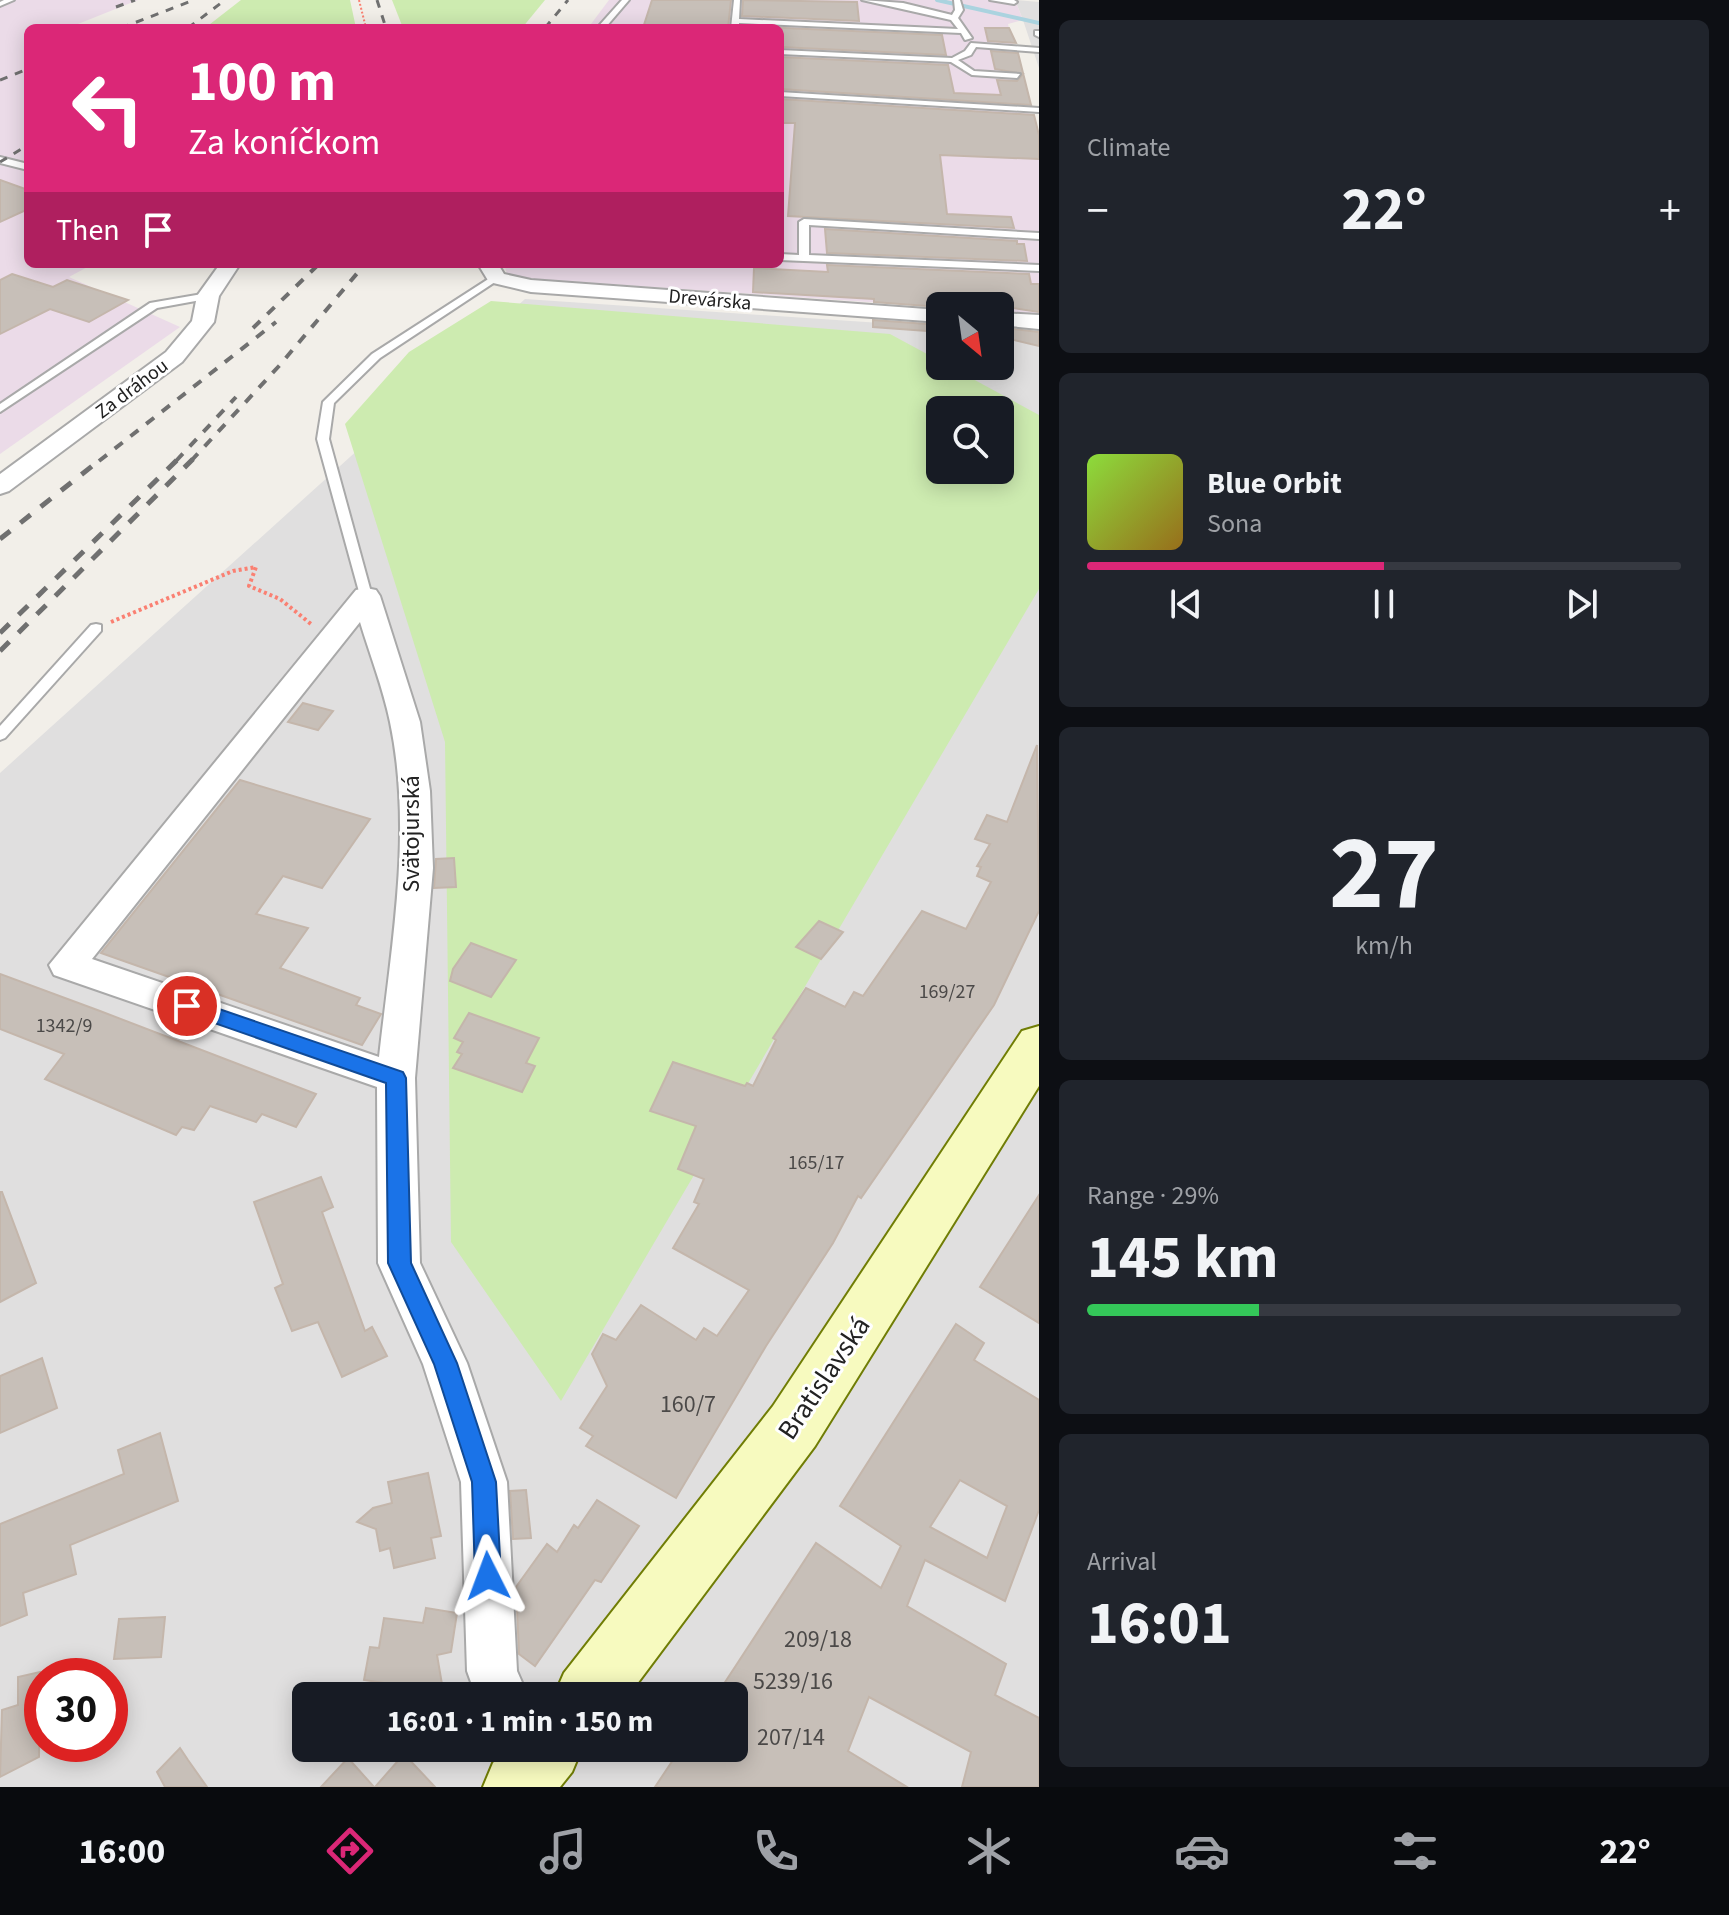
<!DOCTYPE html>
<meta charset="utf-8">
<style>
:root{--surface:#171b24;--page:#20242c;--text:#f1f3f6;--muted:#9ea1a6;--line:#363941;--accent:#db2777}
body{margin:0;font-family:"Source Sans 3",sans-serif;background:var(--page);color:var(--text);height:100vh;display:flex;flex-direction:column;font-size:30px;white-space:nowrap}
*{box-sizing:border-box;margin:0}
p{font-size:26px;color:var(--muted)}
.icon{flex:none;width:44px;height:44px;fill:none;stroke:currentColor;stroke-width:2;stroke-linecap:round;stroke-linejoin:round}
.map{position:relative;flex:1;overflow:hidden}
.sheet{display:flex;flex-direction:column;gap:20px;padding:20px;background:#0d0f14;width:690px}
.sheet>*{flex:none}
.hud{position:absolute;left:24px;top:24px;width:760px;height:244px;border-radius:12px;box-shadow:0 4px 20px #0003;background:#db2777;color:#fff;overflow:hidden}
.needle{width:52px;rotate:151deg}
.fabs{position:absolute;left:926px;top:292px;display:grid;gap:16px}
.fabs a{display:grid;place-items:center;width:88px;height:88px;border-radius:12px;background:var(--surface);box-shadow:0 4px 20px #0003;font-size:40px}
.speed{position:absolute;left:24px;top:1658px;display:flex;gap:16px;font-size:40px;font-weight:700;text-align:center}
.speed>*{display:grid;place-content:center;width:104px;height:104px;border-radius:50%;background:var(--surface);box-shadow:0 4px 20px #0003;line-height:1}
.speed .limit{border:12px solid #d22;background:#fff;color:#111}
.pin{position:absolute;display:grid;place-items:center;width:68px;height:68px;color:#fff;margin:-34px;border:4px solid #fff;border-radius:50%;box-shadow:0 2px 8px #0007}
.me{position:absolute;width:88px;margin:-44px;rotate:357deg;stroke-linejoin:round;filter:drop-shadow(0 0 6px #0008)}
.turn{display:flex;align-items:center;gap:28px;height:168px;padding:0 32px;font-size:36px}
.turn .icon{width:104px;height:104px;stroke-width:2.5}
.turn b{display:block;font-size:56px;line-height:68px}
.then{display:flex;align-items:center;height:76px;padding:0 32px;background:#0003;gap:16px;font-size:30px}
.big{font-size:60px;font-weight:700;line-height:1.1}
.sheet .card{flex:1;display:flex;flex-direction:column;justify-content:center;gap:12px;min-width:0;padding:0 28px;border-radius:12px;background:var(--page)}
.sheet .dial{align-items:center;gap:0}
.dial b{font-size:104px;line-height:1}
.song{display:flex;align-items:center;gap:24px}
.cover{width:96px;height:96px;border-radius:12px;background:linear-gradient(135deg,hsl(90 70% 55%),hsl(40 70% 35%))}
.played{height:8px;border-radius:4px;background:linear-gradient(90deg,var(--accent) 50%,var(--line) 50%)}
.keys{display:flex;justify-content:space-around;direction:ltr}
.heat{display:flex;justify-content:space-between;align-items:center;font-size:44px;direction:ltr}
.charge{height:12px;border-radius:6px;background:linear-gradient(90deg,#34c759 29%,var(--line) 0)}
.trip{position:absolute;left:292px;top:1682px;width:456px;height:80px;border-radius:12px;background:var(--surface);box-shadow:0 4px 20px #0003;font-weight:700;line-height:80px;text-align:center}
.dock{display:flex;height:128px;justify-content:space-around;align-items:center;background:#090b0e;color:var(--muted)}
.dock .icon{width:56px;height:56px}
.dock .on{color:var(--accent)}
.dock b{font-size:36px;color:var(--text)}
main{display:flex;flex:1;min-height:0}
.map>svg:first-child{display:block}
</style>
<main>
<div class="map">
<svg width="1039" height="1787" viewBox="0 0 1039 1787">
<rect width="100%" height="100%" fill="#f2efe9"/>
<g fill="#e0dfdf" fill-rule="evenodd">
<polygon points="1015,0 1039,2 1039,68 1023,20"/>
<path d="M525,299L940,327V366H1000V332L1039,334V1787H0V773ZM940,410H1000V470H940ZM42,1676H110V1744H42ZM306,1696H734V1748H306Z"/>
</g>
<g fill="#ebdbe8">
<polygon points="0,0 138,0 78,24 91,28 28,28 28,264 93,264 69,277 180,327 0,454"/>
<polygon points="609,0 1015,0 1023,20 1008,24 1039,154 1039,314 1000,311 1000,306 940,307 508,277 504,264 780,264 780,28 588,28"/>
</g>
<g fill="#cdebb0" fill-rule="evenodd">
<polygon points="241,0 350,0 356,28 205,28"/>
<polygon points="392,0 545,0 522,28 403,28"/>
<path d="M491,301L890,334L940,361V366H949L1039,415V589L561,1401L451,1242L445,742L345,424L409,352ZM940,410H1000V470H940Z"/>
</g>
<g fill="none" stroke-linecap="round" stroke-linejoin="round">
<polyline stroke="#aad3df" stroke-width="4" points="937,0 1039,23"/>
</g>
<g fill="#c7bfb8" stroke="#c4b6ab" stroke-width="2" fill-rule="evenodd">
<polygon points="652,0 731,0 728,28 643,28"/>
<polygon points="743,0 857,2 859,21 742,16"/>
<polygon points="742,26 942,35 946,55 780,47 780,28"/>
<polygon points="985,28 1009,28 1016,43 988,41"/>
<polygon points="991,51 1018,53 1031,105 780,89 780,57 948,65 954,93 1001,95 997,80 1017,81 1023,74 995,69"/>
<polygon points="780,99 1034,115 1039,135 1039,159 940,155 947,214 1011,217 1014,228 788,216 795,123 781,123"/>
<polygon points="0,180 28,190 28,209 0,222"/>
<polygon points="825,229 1017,241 1017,244 1024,244 1027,261 827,253"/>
<polygon points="827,265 1029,274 1031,284 1039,284 1039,312 1000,306 940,303 940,307 874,302 874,299 753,292 754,268 828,272"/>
<polygon points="12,274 53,287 67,280 128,300 89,322 50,309 0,334 0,280"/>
<polygon points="873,320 940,325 940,332 873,327"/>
<polygon points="1013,329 1039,332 1039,346 1006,338"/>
<polygon points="303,703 333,711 318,730 288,722"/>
<polygon points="1037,745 1039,911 994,1005 861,1198 858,1196 833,1243 766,1346 676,1498 586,1446 593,1436 580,1428 607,1386 592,1354 603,1334 616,1340 641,1305 696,1340 704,1328 717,1336 749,1290 673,1248 699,1204 694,1202 704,1179 678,1169 696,1126 650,1111 673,1062 745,1086 747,1083 753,1086 776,1040 773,1038 806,988 845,1007 854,992 863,996 922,911 966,929 991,882 977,876 981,867 977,866 990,844 975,839 987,815 1007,822"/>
<polygon points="240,780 370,819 322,888 283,876 256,914 308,928 280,968 360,998 356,1005 381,1014 362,1045 101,953"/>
<polygon points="454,858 456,887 434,888 436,859"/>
<polygon points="819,921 843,932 821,959 796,947"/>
<polygon points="471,943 516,960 491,997 450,981 453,969"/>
<polygon points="0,974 100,1011 316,1094 296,1127 262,1114 256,1122 210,1106 194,1130 182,1127 176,1135 45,1079 64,1054 0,1029"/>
<polygon points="469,1013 539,1038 526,1063 535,1066 522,1092 453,1068 462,1054 457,1052 463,1042 454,1038"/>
<polygon points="321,1177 333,1207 322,1212 365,1331 372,1327 387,1356 342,1377 318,1322 292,1331 275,1288 283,1284 254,1202"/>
<polygon points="0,1192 2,1192 36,1283 0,1302"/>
<polygon points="1039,1195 1039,1323 980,1287"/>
<path d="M956,1324L984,1343L974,1360L1039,1400V1510L1005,1601L925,1560L907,1606L1006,1664L995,1695L1039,1718V1787H962L971,1752L869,1697L848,1751L907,1787H655L681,1748H734V1696H716L816,1543L881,1588L901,1546L840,1506ZM960,1480L1007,1506L987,1558L930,1527Z"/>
<polygon points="42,1358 57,1408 0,1433 0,1376"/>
<polygon points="160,1433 178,1501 70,1545 76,1574 23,1593 27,1615 0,1626 0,1524 124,1474 118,1450"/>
<polygon points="428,1473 441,1536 431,1538 435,1558 394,1568 390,1548 380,1551 376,1529 357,1522 373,1508 392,1503 388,1482"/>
<polygon points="526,1490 531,1538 513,1539 510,1491"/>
<polygon points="597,1500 639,1526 601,1582 595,1580 535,1666 519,1654 516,1587 547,1544 557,1552 574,1525 578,1528"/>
<polygon points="426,1608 457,1613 451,1652 437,1655 444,1696 399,1696 397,1685 364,1680 370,1647 379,1648 384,1618 423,1623"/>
<polygon points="165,1617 161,1657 114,1659 119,1619"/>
<polygon points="40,1672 39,1757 0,1777 2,1710 18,1705 18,1677"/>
<polygon points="180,1748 188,1760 207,1787 165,1787 157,1772"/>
<polygon points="404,1754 435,1787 375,1787"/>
<polygon points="348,1758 374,1787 321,1787"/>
</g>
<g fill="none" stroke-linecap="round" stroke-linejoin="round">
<g stroke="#a9a9a9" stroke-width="4">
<g id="service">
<polygon points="4,0 14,0 0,6 0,2"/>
<polygon points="622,0 629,0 605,28 597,28"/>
<polygon points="734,0 740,0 739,19 958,29 951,20 862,0 903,3 952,15 955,10 954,0 960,0 963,10 958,18 972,38 965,40 961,33 739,23 739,28 731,28"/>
<polygon points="990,0 1014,0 1017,2 1014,4"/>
<polygon points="1035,31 1039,31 1039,37 1035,35"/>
<polygon points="971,43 1039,48 1039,52 976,47 971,55 958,60 974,71 1020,74 1017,78 972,75 951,62 780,54 780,50 952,58 965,51"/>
<polygon points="780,92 1039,108 1039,112 780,96"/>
<polygon points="0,157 28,164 28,170 0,163"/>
<polygon points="804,219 1039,233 1039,239 809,225 809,255 1039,265 1039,271 780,260 780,254 799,255 799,222"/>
<polygon points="493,276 501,278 380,358 334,403 329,439 372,596 366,600 361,599 317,439 323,402 372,354"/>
<polygon points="208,293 212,294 212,298 157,308 0,412 0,404 150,303"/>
<polygon points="96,624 101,625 101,631 5,738 0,740 0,726 91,625"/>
</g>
</g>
<g stroke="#a9a9a9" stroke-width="4">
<g id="minor">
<polygon points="220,264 240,264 219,296 214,322 182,362 9,491 0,494 0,474 166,352 192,321 197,296"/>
<polygon points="478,264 498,264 504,274 531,280 940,310 940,322 531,292 489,282"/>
<polygon points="1000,313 1039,315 1039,329 1000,325"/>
<path d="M366,588L376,590L380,596L420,722L430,791L433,868L415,1078L420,1263L467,1363L507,1482L517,1671L528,1696H476L467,1671L461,1482L423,1364L378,1263L377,1087L54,975L49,965L356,590ZM360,622C370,655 383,688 390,722C413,831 391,947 379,1057L92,959Z"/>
</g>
</g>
<g stroke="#707d05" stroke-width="4">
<g id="secondary">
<polygon points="1039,1026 1039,1086 815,1446 628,1696 554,1696 564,1673 773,1406 1022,1031"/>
<polygon points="505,1748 582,1748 572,1772 560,1787 483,1787 493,1763"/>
</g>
</g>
<polyline stroke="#fa8072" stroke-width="2" stroke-dasharray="2 2" stroke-linecap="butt" points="359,0 366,28"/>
<polyline stroke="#fa8072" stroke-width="4" stroke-dasharray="3 3" stroke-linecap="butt" points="111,622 233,571 256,567 249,586 280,599 311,624"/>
<use href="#service" fill="#fff" fill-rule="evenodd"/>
<use href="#minor" fill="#fff" fill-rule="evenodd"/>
<use href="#secondary" fill="#f7fabf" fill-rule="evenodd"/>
<g stroke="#707070" stroke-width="3" stroke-dasharray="8 8" stroke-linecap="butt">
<polyline points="377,0 386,28"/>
<polyline points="116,7 135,0"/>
<polyline points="121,28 194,0"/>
<polyline points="188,28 225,0"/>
<polyline points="545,28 568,0"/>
<polyline points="0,80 28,69"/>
<polyline points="0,162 28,145"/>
</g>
<g stroke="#707070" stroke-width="4" stroke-dasharray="10 10" stroke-linecap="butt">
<polyline points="253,328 319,264"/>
<polyline points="99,461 276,322"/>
<polyline points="176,461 236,397"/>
<polyline points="191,461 279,366 365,264"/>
</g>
<g stroke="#707070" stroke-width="5" stroke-dasharray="13 13" stroke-linecap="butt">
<polyline points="0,539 101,459"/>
<polyline points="0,633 178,459"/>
<polyline points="0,651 193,459"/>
</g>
</g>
<polygon fill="#1a73e8" stroke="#114b97" stroke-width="2" points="187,998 403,1072 406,1078 411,1263 457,1363 496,1482 501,1576 497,1586 488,1589 479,1586 475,1576 472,1482 434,1364 388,1263 386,1083 180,1011 177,1006 180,1001"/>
<g text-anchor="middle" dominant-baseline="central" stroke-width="6" stroke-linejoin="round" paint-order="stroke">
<g font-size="20" fill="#222" stroke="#fff">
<text transform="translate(710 300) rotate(5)">Drevárska</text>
<text transform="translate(132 389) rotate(-37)">Za dráhou</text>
</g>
<g font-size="20" fill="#4b4948">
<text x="947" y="992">169/27</text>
<text x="64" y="1026">1342/9</text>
<text x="816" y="1163">165/17</text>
</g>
<g font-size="24" fill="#222" stroke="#fff">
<text transform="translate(411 834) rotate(-90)">Svätojurská</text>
</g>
<g font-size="24" fill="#4b4948">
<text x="688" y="1404">160/7</text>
<text x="818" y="1639">209/18</text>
<text x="793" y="1681">5239/16</text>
<text x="791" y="1737">207/14</text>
</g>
<g font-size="28" fill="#222" stroke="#fff">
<text transform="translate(824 1378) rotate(-56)">Bratislavská</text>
</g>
</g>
</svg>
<div class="fabs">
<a><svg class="needle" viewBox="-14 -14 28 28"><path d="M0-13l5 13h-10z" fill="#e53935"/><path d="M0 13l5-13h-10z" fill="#9ea1a6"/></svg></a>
<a><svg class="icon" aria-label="search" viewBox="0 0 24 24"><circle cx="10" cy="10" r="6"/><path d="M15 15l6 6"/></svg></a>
</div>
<div class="speed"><div class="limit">30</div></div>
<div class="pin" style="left:187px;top:1006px;background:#d93025"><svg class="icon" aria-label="arrive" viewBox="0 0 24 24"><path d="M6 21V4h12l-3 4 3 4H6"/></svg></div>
<svg class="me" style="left:488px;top:1576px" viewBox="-20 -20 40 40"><path d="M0-17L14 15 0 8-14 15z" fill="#1a73e8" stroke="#fff" stroke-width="4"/></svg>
<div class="trip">16:01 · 1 min · 150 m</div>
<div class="hud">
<div class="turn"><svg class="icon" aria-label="left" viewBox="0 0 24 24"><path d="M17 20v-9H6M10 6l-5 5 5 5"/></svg><div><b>100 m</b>Za koníčkom</div></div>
<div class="then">Then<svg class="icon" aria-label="arrive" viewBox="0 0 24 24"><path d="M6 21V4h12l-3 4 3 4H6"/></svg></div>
</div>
</div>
<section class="sheet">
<div class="card"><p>Climate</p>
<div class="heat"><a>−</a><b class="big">22°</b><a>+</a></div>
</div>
<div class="card">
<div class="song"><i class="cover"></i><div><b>Blue Orbit</b><p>Sona</p></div></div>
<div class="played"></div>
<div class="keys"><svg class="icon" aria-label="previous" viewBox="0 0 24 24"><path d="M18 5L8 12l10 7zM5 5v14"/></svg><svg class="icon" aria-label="pause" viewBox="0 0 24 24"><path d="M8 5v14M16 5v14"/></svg><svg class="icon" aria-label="next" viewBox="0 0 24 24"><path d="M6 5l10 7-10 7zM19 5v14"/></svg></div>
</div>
<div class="card dial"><b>27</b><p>km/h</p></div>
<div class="card"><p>Range · 29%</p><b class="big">145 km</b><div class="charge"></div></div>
<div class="card"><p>Arrival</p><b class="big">16:01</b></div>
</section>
</main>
<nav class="dock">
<b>16:00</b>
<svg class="icon on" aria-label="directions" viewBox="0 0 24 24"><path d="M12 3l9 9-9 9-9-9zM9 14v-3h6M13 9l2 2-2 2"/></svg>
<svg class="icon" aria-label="music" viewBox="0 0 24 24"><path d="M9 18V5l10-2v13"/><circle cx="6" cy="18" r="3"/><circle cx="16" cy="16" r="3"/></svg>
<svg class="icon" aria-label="phone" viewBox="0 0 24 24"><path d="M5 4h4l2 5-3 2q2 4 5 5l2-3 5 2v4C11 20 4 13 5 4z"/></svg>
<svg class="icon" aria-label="climate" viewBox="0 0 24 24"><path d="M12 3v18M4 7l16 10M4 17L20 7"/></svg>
<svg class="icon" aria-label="car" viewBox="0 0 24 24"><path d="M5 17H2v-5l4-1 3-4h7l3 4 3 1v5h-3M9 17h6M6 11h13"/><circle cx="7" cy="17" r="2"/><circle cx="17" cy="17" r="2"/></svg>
<svg class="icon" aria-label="filters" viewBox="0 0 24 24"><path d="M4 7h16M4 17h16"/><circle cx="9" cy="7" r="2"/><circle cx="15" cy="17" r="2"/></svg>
<b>22°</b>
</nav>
